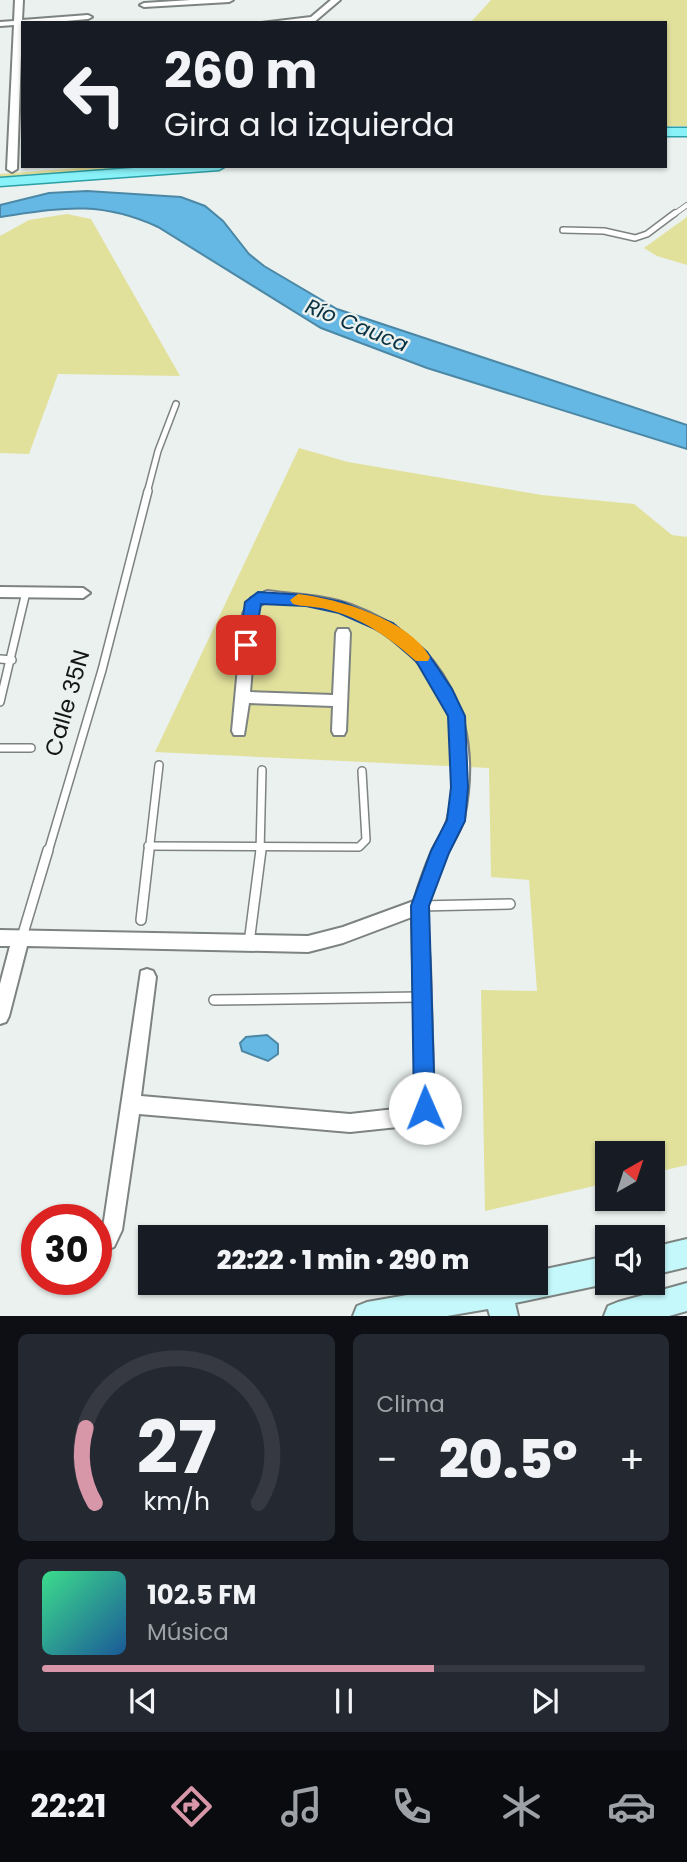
<!DOCTYPE html>
<html lang="es">
<meta charset="utf-8">
<style>
:root{--surface:#171b24;--page:#242831;--text:#f1f3f6;--muted:#9ea1a6;--line:#363941;--accent:#d797a8}
body{margin:0;font-family:Poppins,sans-serif;background:var(--page);color:var(--text);height:100vh;display:flex;flex-direction:column;font-size:26px;white-space:nowrap}
*{box-sizing:border-box;margin:0}
p{font-size:23px;color:var(--muted)}
.icon{flex:none;width:38px;height:38px;fill:none;stroke:currentColor;stroke-width:2;stroke-linecap:round;stroke-linejoin:round}
.map{position:relative;height:1316px;overflow:hidden}
.sheet{display:flex;flex-direction:column;gap:18px;padding:18px;background:#0d0f14;flex:1}
.sheet>*{flex:none}
.banner{position:absolute;left:21px;top:21px;width:646px;height:147px;border-radius:0px;box-shadow:0 2px 5px #0004;background:#171b24;color:var(--text);overflow:hidden}
.needle{width:46px;rotate:39deg}
.tools{position:absolute;left:595px;top:1141px;display:grid;gap:14px}
.tools a{display:grid;place-items:center;width:70px;height:70px;border-radius:0px;background:var(--surface);box-shadow:0 2px 5px #0004;font-size:35px}
.speed{position:absolute;left:21px;top:1204px;display:flex;gap:14px;font-size:35px;font-weight:700;text-align:center}
.speed>*{display:grid;place-content:center;width:91px;height:91px;border-radius:50%;background:var(--surface);box-shadow:0 2px 5px #0004;line-height:1}
.speed .limit{border:10px solid #d22;background:#fff;color:#111}
.pin{position:absolute;display:grid;place-items:center;width:60px;height:60px;color:#fff;margin:-30px;border-radius:14px;box-shadow:0 4px 10px #0006}
.me{position:absolute;width:77px;margin:-38px;rotate:359deg;stroke-linejoin:round;filter:drop-shadow(0 0 5px #0008)}
.turn{display:flex;align-items:center;gap:24px;height:147px;padding:0 28px;font-size:32px}
.turn .icon{width:91px;height:91px;stroke-width:2.5}
.turn b{display:block;font-size:49px;line-height:60px}
.big{font-size:52px;font-weight:800;line-height:1.1}
.sheet .card{flex:1;display:flex;flex-direction:column;justify-content:center;gap:10px;min-width:0;padding:0 24px;border-radius:10px;background:var(--page)}
.sheet .dial{align-items:center;gap:0}
.dial svg{height:182px;overflow:visible;fill:none;stroke:var(--line);stroke-width:7;stroke-linecap:round;text-anchor:middle}
.dial text{fill:var(--text);stroke:none}
.song{display:flex;align-items:center;gap:21px}
.cover{width:84px;height:84px;border-radius:10px;background:linear-gradient(135deg,hsl(150 70% 55%),hsl(210 70% 35%))}
.played{height:7px;border-radius:4px;background:linear-gradient(90deg,var(--accent) 65%,var(--line) 65%)}
.keys{display:flex;justify-content:space-around;direction:ltr}
.heat{display:flex;justify-content:space-between;align-items:center;font-size:38px;direction:ltr}
.sheet .tiles{flex:1;display:grid;gap:18px;grid-template-columns:1fr 1fr}
.card:last-child{grid-column:span 2}
.trip{position:absolute;left:138px;top:1225px;width:410px;height:70px;border-radius:0px;background:var(--surface);box-shadow:0 2px 5px #0004;font-weight:800;line-height:70px;text-align:center}
.tabs{display:flex;height:112px;justify-content:space-around;align-items:center;background:#090b0e;color:var(--muted)}
.tabs .icon{width:49px;height:49px}
.tabs .selected{color:var(--accent)}
.tabs b{font-size:32px;color:var(--text)}
.map>svg:first-child{display:block}
</style>
<div class="map">
<svg width="687" height="1316" viewBox="0 0 687 1316">
<rect width="100%" height="100%" fill="#eaf1ee"/>
<g fill="#e2e19c">
<polygon points="491,0 687,0 687,126 665,126 665,23 470,23"/>
<polygon points="104,166 160,166 0,179 0,174"/>
<polygon points="67,214 91,219 180,376 58,374 29,454 0,453 0,236 29,220"/>
<polygon points="687,217 687,265 657,256 644,248"/>
<polygon points="299,448 348,462 542,495 634,504 672,535 687,537 687,1165 653,1173 653,1153 607,1153 607,1183 485,1211 481,990 537,991 529,880 491,877 489,768 155,752"/>
</g>
<g fill="#64b8e3" stroke="#4c88a6" stroke-width="2">
<path d="M87,191L181,197L205,206L223,221L249,254L264,266L337,309L687,425V449L427,368L321,328L158,227C99,200 62,208 0,217V205L49,193Z"/>
<polygon points="267,1035 278,1044 278,1054 268,1061 242,1051 240,1043 246,1037"/>
</g>
<g fill="none" stroke-linecap="round" stroke-linejoin="round">
<g stroke="#7d8381" stroke-width="6">
<polyline id="lane-far3" points="673,215 687,205"/>
</g>
<g stroke="#7d8381" stroke-width="8">
<g id="lane-far2">
<polyline points="563,230 604,231 635,238 647,234 675,213"/>
<polyline points="147,493 158,451 176,404"/>
</g>
</g>
<g stroke="#7d8381" stroke-width="10">
<g id="lane-far1">
<polyline points="0,659 12,660"/>
<polyline points="0,702 26,592"/>
<polyline points="0,748 31,748"/>
<polyline points="148,846 359,847 366,840 362,771"/>
<polyline points="48,852 102,670 148,491"/>
<polyline points="149,852 159,765"/>
<polyline points="260,852 262,770"/>
</g>
</g>
<g stroke="#7d8381" stroke-width="12">
<g id="lane">
<polyline points="420,906 510,904"/>
<polyline points="141,920 149,850"/>
<polyline points="22,937 48,850"/>
<polyline points="249,943 261,850"/>
<polyline points="214,1000 420,997"/>
</g>
</g>
<g stroke="#7d8381" stroke-width="4">
<g id="street">
<polygon points="15,0 23,0 22,20 88,15 92,17 88,19 22,25 17,169 12,172 7,169 14,25 0,26 0,22 14,21"/>
<polygon points="191,0 233,0 229,2 144,7 140,5 144,3"/>
<polygon points="331,0 340,0 313,23 261,23 311,17"/>
<polygon points="0,587 83,588 90,593 83,598 0,597"/>
<path d="M267,591C295,595 324,595 351,605C445,640 484,720 464,818C461,830 454,840 448,851C440,867 431,889 428,906C425,924 429,946 430,965C431,1012 433,1060 434,1108L424,1123L417,1125L350,1132L139,1114L122,1230L114,1247L96,1254V1234L102,1230L104,1221L141,971L147,969L153,971L156,977L141,1096L350,1114L413,1107L416,1104L412,917L343,943L308,952L27,946L9,1016L6,1022L0,1024V984L10,946H0V930L308,936L343,927L414,901C419,884 425,867 432,851C437,840 446,829 448,817C455,787 457,746 449,716C436,668 387,628 341,612C317,604 292,604 267,601L259,606L256,619L250,692L333,695L336,633L338,629H348L350,633L346,731L344,735H334L332,731L333,706L249,703L244,735H234L232,731L243,614L251,598Z"/>
</g>
</g>
<g stroke="#7d8381" stroke-width="4">
<g id="secondary">
<polygon points="687,1239 687,1267 653,1275 653,1247"/>
<polygon points="607,1256 607,1283 610,1283 515,1303 518,1316 490,1316 488,1309 447,1316 353,1316 357,1306 367,1302 476,1283 536,1283 536,1271"/>
<polygon points="687,1283 687,1311 669,1316 604,1316 608,1306 618,1302"/>
</g>
</g>
<g stroke="#2d9fa6" stroke-width="3">
<g id="primary">
<rect x="665" y="128" width="22" height="8"/>
<polygon points="160,166 226,166 219,170 0,186 0,178"/>
</g>
</g>
<use href="#lane-far3" stroke="#fff" stroke-width="4.5"/>
<use href="#lane-far2" stroke="#fff" stroke-width="5"/>
<use href="#lane-far1" stroke="#fff" stroke-width="7"/>
<use href="#lane" stroke="#fff" stroke-width="9"/>
<use href="#street" fill="#fff" fill-rule="evenodd"/>
<use href="#secondary" fill="#c4f8fb" fill-rule="evenodd"/>
<use href="#primary" fill="#89f1f8" fill-rule="evenodd"/>
</g>
<polygon fill="#1a73e8" stroke="#114b97" stroke-width="2" points="258,592 306,595 342,602 393,623 427,652 452,689 465,716 468,787 465,821 449,853 429,906 435,1108 432,1116 425,1119 417,1116 414,1108 411,906 431,851 447,820 451,787 448,716 416,661 382,632 339,613 306,606 261,604 254,645 252,649 241,649 239,645 245,602"/>
<path fill="#f59e0b" d="M298,594C339,599 408,619 430,657L428,661H416C387,636 364,619 326,609C315,606 303,607 293,604L290,600Z"/>
<g text-anchor="middle" dominant-baseline="central" stroke-width="5" stroke-linejoin="round" paint-order="stroke">
<g font-size="21" font-style="italic" fill="#093142" stroke="#eaf1ee">
<text transform="translate(357 325) rotate(22)">Río Cauca</text>
</g>
<g font-size="23" fill="#151716" stroke="#eaf1ee">
<text transform="translate(67 703) rotate(-74)">Calle 35N</text>
</g>
</g>
</svg>
<div class="tools">
<a><svg class="needle" viewBox="-14 -14 28 28"><path d="M0-13l5 13h-10z" fill="#e53935"/><path d="M0 13l5-13h-10z" fill="#9ea1a6"/></svg></a>
<a><svg class="icon" aria-label="sound" viewBox="0 0 24 24"><path d="M4 9h4l5-4v14l-5-4H4zM17 9q2 3 0 6"/></svg></a>
</div>
<div class="speed"><div class="limit">30</div></div>
<div class="pin" style="left:246px;top:645px;background:#d93025"><svg class="icon" aria-label="arrive" viewBox="0 0 24 24"><path d="M6 21V4h12l-3 4 3 4H6"/></svg></div>
<svg class="me" style="left:425px;top:1108px" viewBox="-20 -20 40 40"><circle r="19" fill="#fff"/><path d="M0-13L10 11 0 6-10 11z" fill="#1a73e8"/></svg>
<div class="trip">22:22 · 1 min · 290 m</div>
<div class="banner">
<div class="turn"><svg class="icon" aria-label="left" viewBox="0 0 24 24"><path d="M17 20v-9H6M10 6l-5 5 5 5"/></svg><div><b>260 m</b>Gira a la izquierda</div></div>
</div>
</div>
<section class="sheet">
<div class="tiles">
<div class="card dial"><svg viewBox="0 0 100 80">
<path d="M14 69A42 42 0 1 1 86 69"/>
<path d="M14 69A42 42 0 0 1 10 36" stroke="#d797a8"/>
<text x="50" y="56" font-size="32" font-weight="700">27</text>
<text x="50" y="72" font-size="11">km/h</text>
</svg></div>
<div class="card"><p>Clima</p>
<div class="heat"><a>−</a><b class="big">20.5°</b><a>+</a></div>
</div>
<div class="card">
<div class="song"><i class="cover"></i><div><b>102.5 FM</b><p>Música</p></div></div>
<div class="played"></div>
<div class="keys"><svg class="icon" aria-label="previous" viewBox="0 0 24 24"><path d="M18 5L8 12l10 7zM5 5v14"/></svg><svg class="icon" aria-label="pause" viewBox="0 0 24 24"><path d="M8 5v14M16 5v14"/></svg><svg class="icon" aria-label="next" viewBox="0 0 24 24"><path d="M6 5l10 7-10 7zM19 5v14"/></svg></div>
</div>
</div>
</section>
<nav class="tabs">
<b>22:21</b>
<svg class="icon selected" aria-label="directions" viewBox="0 0 24 24"><path d="M12 3l9 9-9 9-9-9zM9 14v-3h6M13 9l2 2-2 2"/></svg>
<svg class="icon" aria-label="music" viewBox="0 0 24 24"><path d="M9 18V5l10-2v13"/><circle cx="6" cy="18" r="3"/><circle cx="16" cy="16" r="3"/></svg>
<svg class="icon" aria-label="phone" viewBox="0 0 24 24"><path d="M5 4h4l2 5-3 2q2 4 5 5l2-3 5 2v4C11 20 4 13 5 4z"/></svg>
<svg class="icon" aria-label="climate" viewBox="0 0 24 24"><path d="M12 3v18M4 7l16 10M4 17L20 7"/></svg>
<svg class="icon" aria-label="car" viewBox="0 0 24 24"><path d="M5 17H2v-5l4-1 3-4h7l3 4 3 1v5h-3M9 17h6M6 11h13"/><circle cx="7" cy="17" r="2"/><circle cx="17" cy="17" r="2"/></svg>
</nav>
